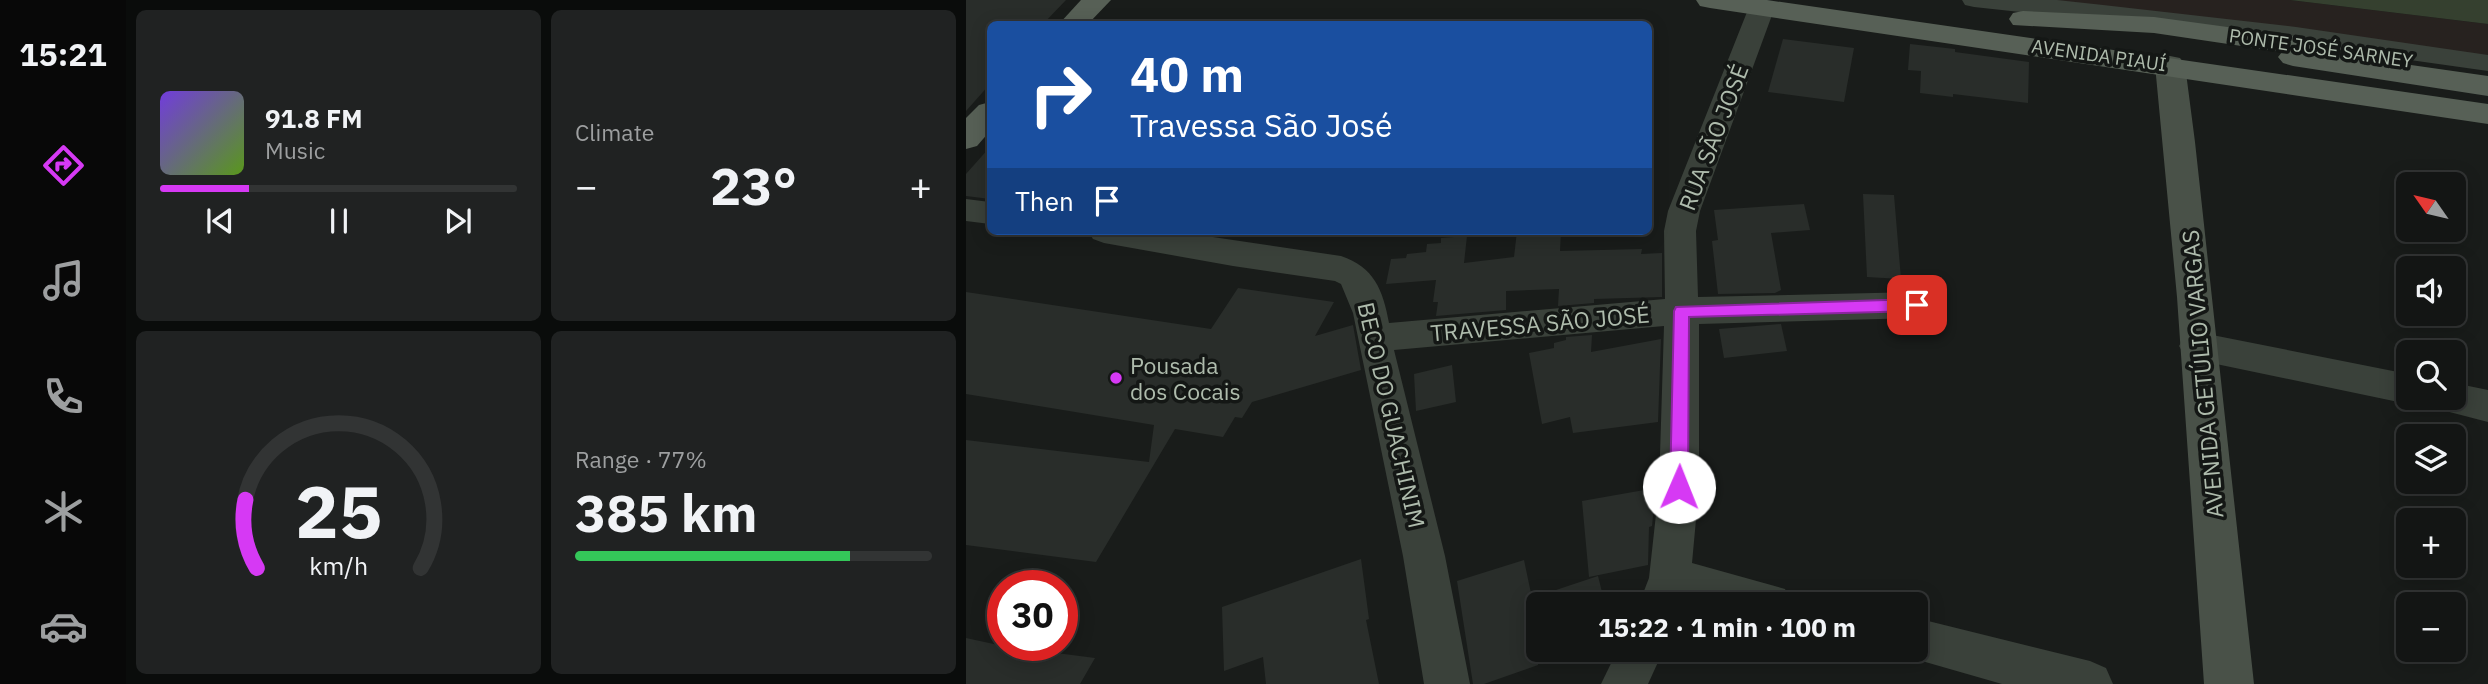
<!DOCTYPE html>
<meta charset="utf-8">
<style>
:root{--surface:#131514;--page:#202222;--text:#f1f3f6;--muted:#9d9fa0;--line:#323434;--accent:#d639f4}
body{margin:0;font-family:"IBM Plex Sans",sans-serif;background:var(--page);color:var(--text);height:100vh;display:flex;flex-direction:column;font-size:26px;white-space:nowrap}
*{box-sizing:border-box;margin:0}
p{font-size:23px;color:var(--muted)}
.icon{flex:none;width:38px;height:38px;fill:none;stroke:currentColor;stroke-width:2;stroke-linecap:round;stroke-linejoin:round}
.map{position:relative;flex:1;overflow:hidden}
.side{display:flex;flex-direction:column;gap:10px;padding:10px;background:#0a0c0b;width:840px}
.side>*{flex:none}
.guide{position:absolute;left:21px;top:21px;width:665px;height:214px;border-radius:10px;box-shadow:0 4px 18px #0003,0 0 0 2px var(--line);background:#1a4fa0;color:#fff;overflow:hidden}
.needle{width:46px;rotate:304deg}
.tools{position:absolute;left:1430px;top:172px;display:grid;gap:14px}
.tools a{display:grid;place-items:center;width:70px;height:70px;border-radius:10px;background:var(--surface);box-shadow:0 4px 18px #0003,0 0 0 2px var(--line);font-size:35px}
.speed{position:absolute;left:21px;top:570px;display:flex;gap:14px;font-size:35px;font-weight:700;text-align:center}
.speed>*{display:grid;place-content:center;width:91px;height:91px;border-radius:50%;background:var(--surface);box-shadow:0 4px 18px #0003,0 0 0 2px var(--line);line-height:1}
.speed .limit{border:10px solid #d22;background:#fff;color:#111}
.pin{position:absolute;display:grid;place-items:center;width:60px;height:60px;color:#fff;margin:-30px;border-radius:14px;box-shadow:0 4px 10px #0006}
.me{position:absolute;width:77px;margin:-38px;rotate:1deg;stroke-linejoin:round;filter:drop-shadow(0 0 5px #0008)}
.turn{display:flex;align-items:center;gap:24px;height:147px;padding:0 28px;font-size:32px}
.turn .icon{width:91px;height:91px;stroke-width:2.5}
.turn b{display:block;font-size:49px;line-height:60px}
.then{display:flex;align-items:center;height:66px;padding:0 28px;background:#0003;gap:14px;font-size:26px}
.big{font-size:52px;font-weight:700;line-height:1.1}
.side .tile{flex:1;display:flex;flex-direction:column;justify-content:center;gap:10px;min-width:0;padding:0 24px;border-radius:10px;background:var(--page)}
.side .dial{align-items:center;gap:0}
.dial svg{height:182px;overflow:visible;fill:none;stroke:var(--line);stroke-width:7;stroke-linecap:round;text-anchor:middle}
.dial text{fill:var(--text);stroke:none}
.song{display:flex;align-items:center;gap:21px}
.cover{width:84px;height:84px;border-radius:10px;background:linear-gradient(135deg,hsl(260 70% 55%),hsl(90 70% 35%))}
.played{height:7px;border-radius:4px;background:linear-gradient(90deg,var(--accent) 25%,var(--line) 25%)}
.keys{display:flex;justify-content:space-around;direction:ltr}
.heat{display:flex;justify-content:space-between;align-items:center;font-size:38px;direction:ltr}
.charge{height:10px;border-radius:5px;background:linear-gradient(90deg,#34c759 77%,var(--line) 0)}
.side .tiles{flex:1;display:grid;gap:10px;grid-template-columns:repeat(2,1fr)}
.trip{position:absolute;left:560px;top:592px;width:402px;height:70px;border-radius:10px;background:var(--surface);box-shadow:0 4px 18px #0003,0 0 0 2px var(--line);font-weight:700;line-height:70px;text-align:center}
main{display:flex;flex:1;min-height:0}
.dock{display:flex;flex-direction:column;width:126px;justify-content:space-around;align-items:center;background:#080808;color:var(--muted)}
.dock .icon{width:49px;height:49px}
.dock .selected{color:var(--accent)}
.dock b{font-size:32px;color:var(--text)}
.map>svg:first-child{display:block}
</style>
<main>
<nav class="dock">
<b>15:21</b>
<svg class="icon selected" aria-label="directions" viewBox="0 0 24 24"><path d="M12 3l9 9-9 9-9-9zM9 14v-3h6M13 9l2 2-2 2"/></svg>
<svg class="icon" aria-label="music" viewBox="0 0 24 24"><path d="M9 18V5l10-2v13"/><circle cx="6" cy="18" r="3"/><circle cx="16" cy="16" r="3"/></svg>
<svg class="icon" aria-label="phone" viewBox="0 0 24 24"><path d="M5 4h4l2 5-3 2q2 4 5 5l2-3 5 2v4C11 20 4 13 5 4z"/></svg>
<svg class="icon" aria-label="climate" viewBox="0 0 24 24"><path d="M12 3v18M4 7l16 10M4 17L20 7"/></svg>
<svg class="icon" aria-label="car" viewBox="0 0 24 24"><path d="M5 17H2v-5l4-1 3-4h7l3 4 3 1v5h-3M9 17h6M6 11h13"/><circle cx="7" cy="17" r="2"/><circle cx="17" cy="17" r="2"/></svg>
</nav>
<section class="side">
<div class="tiles">
<div class="tile">
<div class="song"><i class="cover"></i><div><b>91.8 FM</b><p>Music</p></div></div>
<div class="played"></div>
<div class="keys"><svg class="icon" aria-label="previous" viewBox="0 0 24 24"><path d="M18 5L8 12l10 7zM5 5v14"/></svg><svg class="icon" aria-label="pause" viewBox="0 0 24 24"><path d="M8 5v14M16 5v14"/></svg><svg class="icon" aria-label="next" viewBox="0 0 24 24"><path d="M6 5l10 7-10 7zM19 5v14"/></svg></div>
</div>
<div class="tile"><p>Climate</p>
<div class="heat"><a>−</a><b class="big">23°</b><a>+</a></div>
</div>
<div class="tile dial"><svg viewBox="0 0 100 80">
<path d="M14 69A42 42 0 1 1 86 69"/>
<path d="M14 69A42 42 0 0 1 9 39" stroke="#d639f4"/>
<text x="50" y="56" font-size="32" font-weight="700">25</text>
<text x="50" y="72" font-size="11">km/h</text>
</svg></div>
<div class="tile"><p>Range · 77%</p><b class="big">385 km</b><div class="charge"></div></div>
</div>
</section>
<div class="map">
<svg width="1522" height="684" viewBox="0 0 1522 684">
<rect width="100%" height="100%" fill="#191c1a"/>
<polygon fill="#27221f" points="1008,0 1324,0 1522,24 1522,63"/>
<polygon fill="#35402f" points="1324,0 1522,0 1522,24"/>
<g fill="#292d2a">
<polygon points="0,0 100,0 77,24 24,24 24,84 0,111"/>
<polygon points="817,39 888,48 878,102 802,92"/>
<polygon points="944,44 989,49 989,52 1063,62 1062,103 987,94 987,97 954,93 955,71 942,70"/>
<polygon points="24,147 24,199 0,196 0,174"/>
<polygon points="897,194 928,195 935,279 901,277"/>
<polygon points="838,204 844,230 805,233 815,290 809,293 752,294 746,241 752,240 748,210"/>
<polygon points="551,231 595,231 594,251 676,249 675,254 696,253 696,297 628,299 628,303 592,306 593,289 540,291 540,310 470,316 472,302 467,302 470,280 420,284 425,259 440,258 441,254 460,252 461,244 475,243 475,238 501,236 498,263 548,257"/>
<polygon points="272,288 368,302 349,336 387,325 395,370 286,402 276,418 269,417 257,437 209,429 130,562 0,545 0,440 183,462 188,425 0,394 0,292 245,329"/>
<polygon points="815,324 821,351 758,358 753,329"/>
<polygon points="626,335 625,352 695,339 692,422 607,433 604,417 576,424 563,353 588,348 588,343 600,340 600,337"/>
<polygon points="486,365 490,402 450,411 448,374"/>
<polygon points="684,489 687,516 686,526 683,527 682,565 623,577 616,501"/>
<polygon points="395,559 403,619 400,620 413,684 300,684 297,657 258,671 256,607"/>
<polygon points="558,560 566,598 632,576 639,604 572,604 572,665 518,684 507,684 491,581"/>
<polygon points="0,638 37,646 129,658 114,684 0,684"/>
</g>
<g fill="none" stroke-linecap="round" stroke-linejoin="round">
<g fill="#3a413a" fill-rule="evenodd">
<path d="M794,0L805,2L809,7L734,211L730,231L732,297L951,292L963,295L968,305L963,315L951,318L733,324V487L726,563L819,589L825,604H673L683,578L693,487L698,326L428,350L479,556L504,684H458L437,556L387,313L375,284L369,281L267,266L138,243L127,239L122,231H206L375,256C408,267 417,290 423,323L699,299L698,231L702,211L783,7L787,2Z"/>
<polygon points="996,0 1091,0 1137,5 1330,27 1522,55 1522,71 1266,35 1008,7 999,5"/>
<polygon points="0,199 24,202 24,224 0,221"/>
<polygon points="1231,332 1442,374 1442,397 1456,397 1442,404 1231,360 1219,356 1213,346 1219,336"/>
<polygon points="1488,383 1522,390 1522,422 1468,408 1463,397 1488,397"/>
<polygon points="950,618 1124,661 1140,668 1147,684 1036,684 935,655 932,649 950,649"/>
<polygon points="652,649 698,649 682,684 635,684"/>
</g>
<polygon fill="#495148" fill-rule="evenodd" points="1204,56 1214,58 1219,65 1229,142 1288,684 1238,684 1211,297 1189,65 1194,58"/>
<g fill="#576056" fill-rule="evenodd">
<polygon points="115,0 145,0 122,24 93,24"/>
<polygon points="730,0 801,0 1522,104 1522,124 744,8 734,6"/>
<polygon points="1057,11 1188,17 1357,40 1367,43 1371,49 1368,54 1522,76 1522,96 1327,66 1317,63 1312,57 1316,52 1188,33 1047,25 1043,19 1047,13"/>
<polygon points="24,102 24,131 11,146 0,149 0,118 13,105"/>
</g>
</g>
<polygon fill="#d639f4" stroke="#8b259f" stroke-width="2" points="951,299 958,305 951,311 723,317 722,487 719,493 713,495 706,493 704,487 708,311 710,307"/>
<circle fill="#d639f4" stroke="#141715" stroke-width="2.5" cx="150" cy="378" r="7"/>
<g text-anchor="middle" dominant-baseline="central" stroke-width="7" stroke-linejoin="round" paint-order="stroke">
<g font-size="19" fill="#aebbac" stroke="#141715">
<text transform="translate(1355 48) rotate(8)">PONTE JOSÉ SARNEY</text>
<text transform="translate(1133 55) rotate(8)">AVENIDA PIAUÍ</text>
</g>
<g font-size="23" fill="#aebbac" stroke="#141715">
<text transform="translate(747 137) rotate(-69)">RUA SÃO JOSÉ</text>
<text transform="translate(574 323) rotate(-5)">TRAVESSA SÃO JOSÉ</text>
<text transform="translate(1236 374) rotate(-95)">AVENIDA GETÚLIO VARGAS</text>
<text transform="translate(426 415) rotate(77)">BECO DO GUACHINIM</text>
</g>
<g font-size="23" fill="#aebbac" stroke="#141715" text-anchor="start">
<text x="164" y="365">Pousada<tspan x="164" dy="26">dos Cocais</tspan></text>
</g>
</g>
</svg>
<div class="tools">
<a><svg class="needle" viewBox="-14 -14 28 28"><path d="M0-13l5 13h-10z" fill="#e53935"/><path d="M0 13l5-13h-10z" fill="#9d9fa0"/></svg></a>
<a><svg class="icon" aria-label="sound" viewBox="0 0 24 24"><path d="M4 9h4l5-4v14l-5-4H4zM17 9q2 3 0 6"/></svg></a>
<a><svg class="icon" aria-label="search" viewBox="0 0 24 24"><circle cx="10" cy="10" r="6"/><path d="M15 15l6 6"/></svg></a>
<a><svg class="icon" aria-label="layers" viewBox="0 0 24 24"><path d="M12 4l9 5-9 5-9-5zM3 14l9 5 9-5"/></svg></a>
<a>+</a>
<a>−</a>
</div>
<div class="speed"><div class="limit">30</div></div>
<div class="pin" style="left:951px;top:305px;background:#d93025"><svg class="icon" aria-label="arrive" viewBox="0 0 24 24"><path d="M6 21V4h12l-3 4 3 4H6"/></svg></div>
<svg class="me" style="left:713px;top:487px" viewBox="-20 -20 40 40"><circle r="19" fill="#fff"/><path d="M0-13L10 11 0 6-10 11z" fill="#d639f4"/></svg>
<div class="trip">15:22 · 1 min · 100 m</div>
<div class="guide">
<div class="turn"><svg class="icon" aria-label="right" viewBox="0 0 24 24"><path d="M7 20v-9h11M14 6l5 5-5 5"/></svg><div><b>40 m</b>Travessa São José</div></div>
<div class="then">Then<svg class="icon" aria-label="arrive" viewBox="0 0 24 24"><path d="M6 21V4h12l-3 4 3 4H6"/></svg></div>
</div>
</div>
</main>
